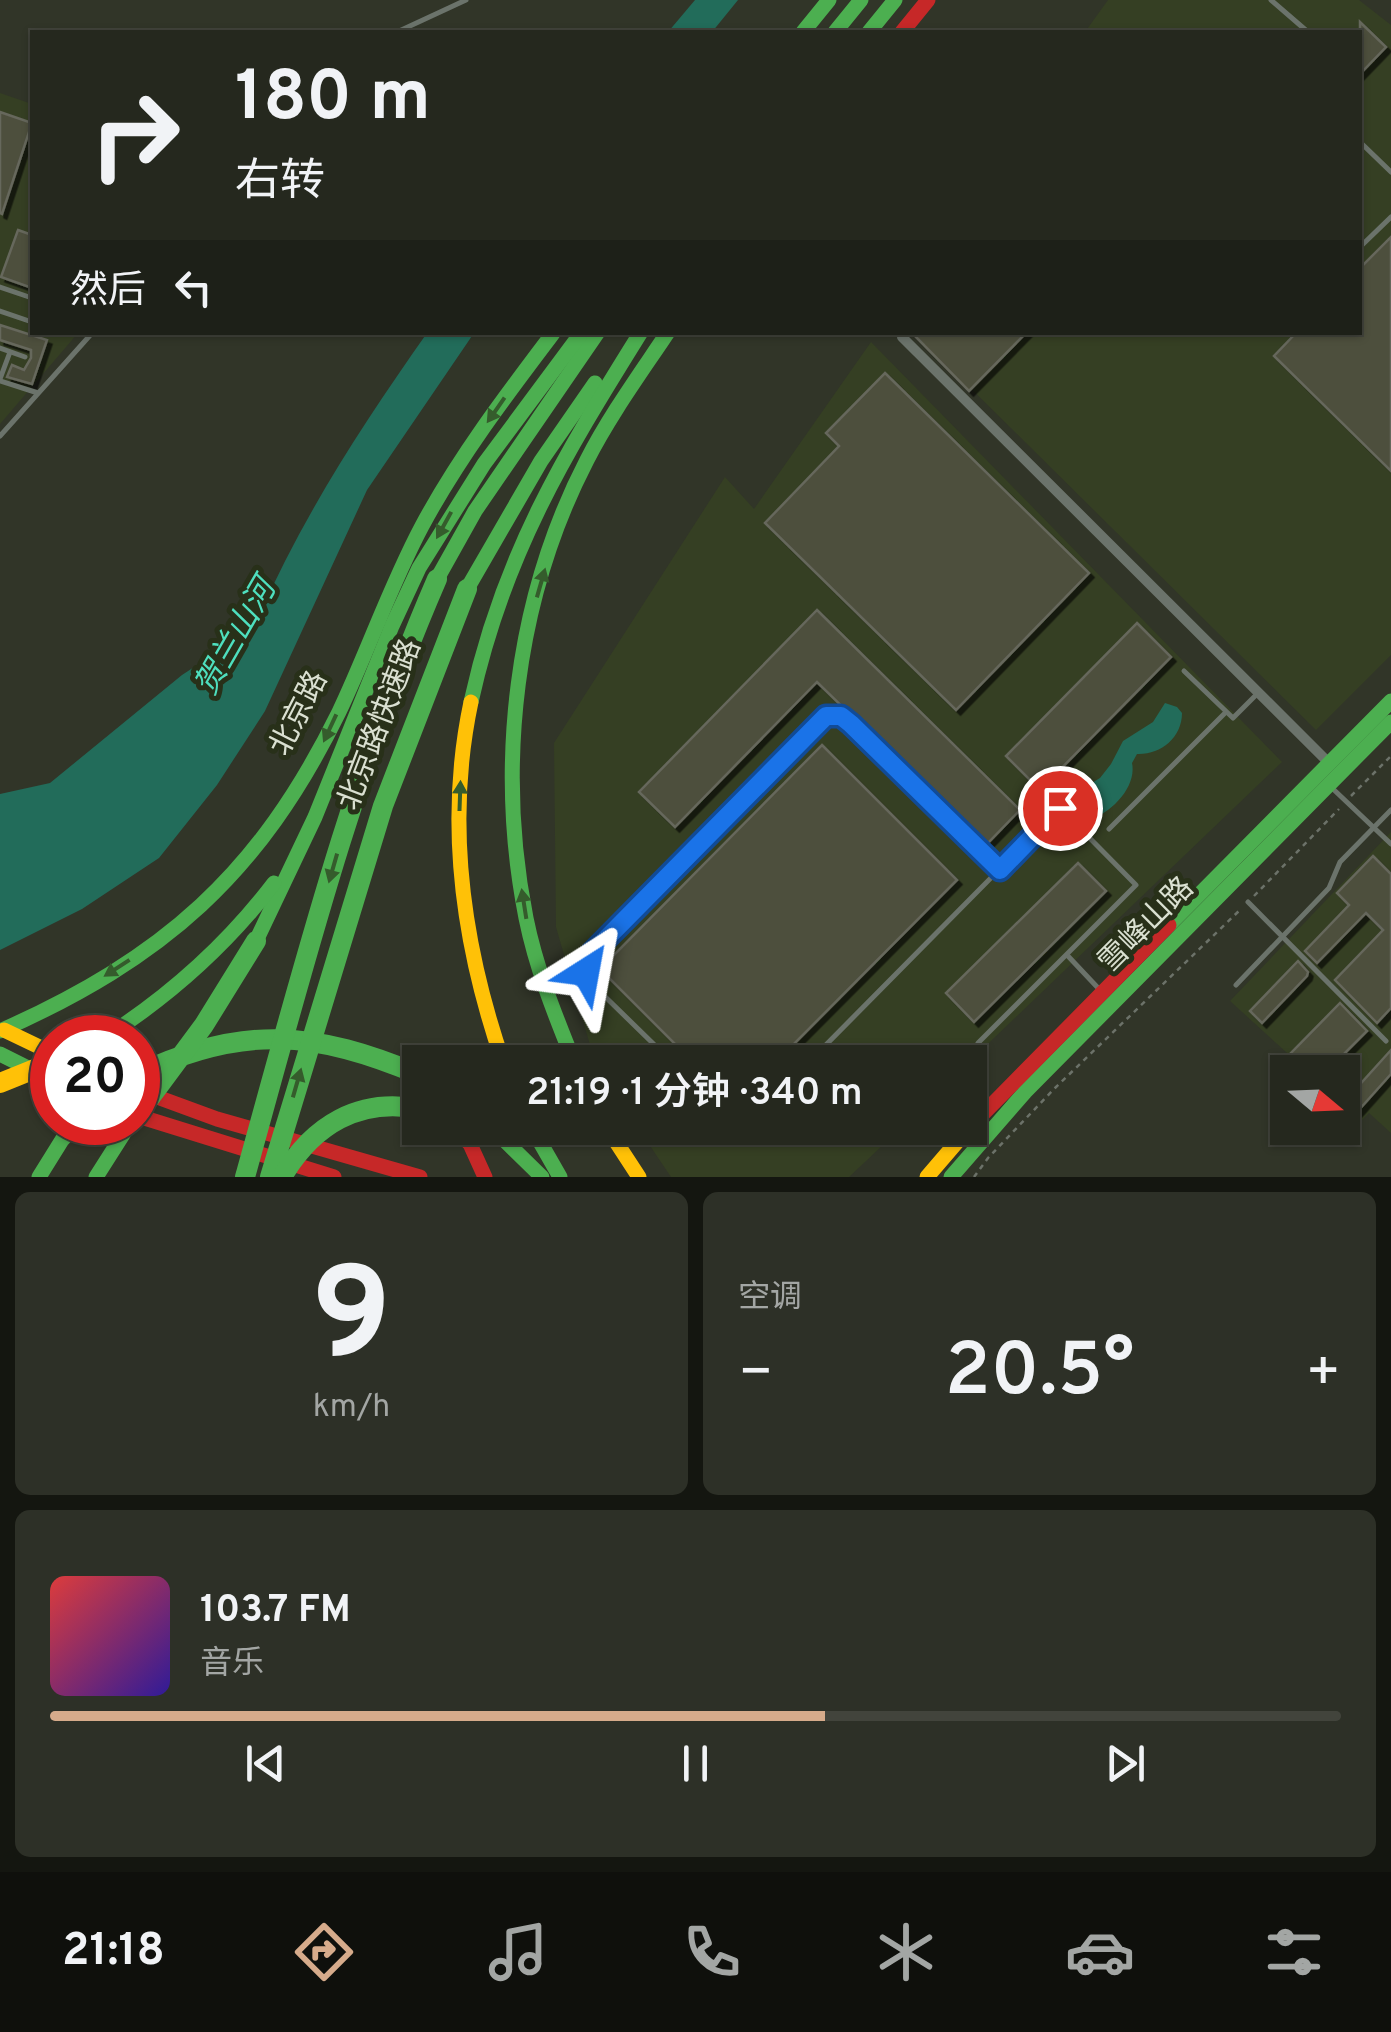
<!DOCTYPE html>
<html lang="zh">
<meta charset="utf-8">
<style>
:root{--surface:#25281e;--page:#2d3027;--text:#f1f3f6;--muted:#a3a6a4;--line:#42443c;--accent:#d6ab8b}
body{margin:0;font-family:Overpass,"Noto Sans SC",sans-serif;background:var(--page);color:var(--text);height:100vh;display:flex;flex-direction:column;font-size:38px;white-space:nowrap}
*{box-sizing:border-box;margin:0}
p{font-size:32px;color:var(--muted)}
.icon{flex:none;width:55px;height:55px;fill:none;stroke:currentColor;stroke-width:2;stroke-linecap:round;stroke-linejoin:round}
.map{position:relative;height:1177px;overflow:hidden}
.details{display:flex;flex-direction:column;gap:15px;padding:15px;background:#141610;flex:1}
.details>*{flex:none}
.top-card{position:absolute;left:30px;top:30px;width:1332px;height:305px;border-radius:0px;box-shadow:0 2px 8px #0004,0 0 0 2px var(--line);background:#25281e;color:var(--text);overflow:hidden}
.needle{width:65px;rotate:109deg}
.controls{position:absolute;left:1270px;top:1055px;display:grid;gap:20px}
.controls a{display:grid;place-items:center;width:90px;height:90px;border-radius:0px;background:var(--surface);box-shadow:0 2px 8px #0004,0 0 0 2px var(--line);font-size:50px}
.speed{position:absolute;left:30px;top:1015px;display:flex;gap:20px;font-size:50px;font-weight:700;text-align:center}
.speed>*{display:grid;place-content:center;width:130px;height:130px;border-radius:50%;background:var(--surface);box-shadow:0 2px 8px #0004,0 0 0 2px var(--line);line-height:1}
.speed .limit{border:15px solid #d22;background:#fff;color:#111}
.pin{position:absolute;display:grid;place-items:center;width:85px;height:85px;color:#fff;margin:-42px;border:5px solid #fff;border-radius:50%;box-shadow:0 2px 10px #0007}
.me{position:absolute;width:110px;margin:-55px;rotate:34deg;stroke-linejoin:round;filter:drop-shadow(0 0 8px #0008)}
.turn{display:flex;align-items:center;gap:35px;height:210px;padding:0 40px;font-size:45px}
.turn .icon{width:130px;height:130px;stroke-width:2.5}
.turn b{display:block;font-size:70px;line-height:85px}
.then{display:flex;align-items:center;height:95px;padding:0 40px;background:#0003;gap:20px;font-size:38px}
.big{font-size:75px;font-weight:600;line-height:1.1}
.details .card{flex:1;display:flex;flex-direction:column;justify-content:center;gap:15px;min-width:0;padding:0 35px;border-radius:15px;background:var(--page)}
.details .dial{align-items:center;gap:0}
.dial b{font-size:130px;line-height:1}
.song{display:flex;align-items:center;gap:30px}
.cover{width:120px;height:120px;border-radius:15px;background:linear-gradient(135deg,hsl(0 70% 55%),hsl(250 70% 35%))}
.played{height:10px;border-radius:5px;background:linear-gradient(90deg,var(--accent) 60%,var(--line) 60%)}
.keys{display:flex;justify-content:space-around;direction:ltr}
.heat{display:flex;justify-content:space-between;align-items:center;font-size:55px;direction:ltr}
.details .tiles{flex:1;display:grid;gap:15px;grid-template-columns:1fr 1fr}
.card:last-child{grid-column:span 2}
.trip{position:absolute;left:402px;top:1045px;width:585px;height:100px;border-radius:0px;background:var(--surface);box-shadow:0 2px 8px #0004,0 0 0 2px var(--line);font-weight:600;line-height:100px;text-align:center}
.tab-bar{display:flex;height:160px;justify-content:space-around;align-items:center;background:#0f100c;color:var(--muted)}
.tab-bar .icon{width:70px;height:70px}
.tab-bar .selected{color:var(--accent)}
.tab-bar b{font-size:45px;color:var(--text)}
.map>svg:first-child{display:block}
</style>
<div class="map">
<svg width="1391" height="1177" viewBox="0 0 1391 1177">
<defs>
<filter id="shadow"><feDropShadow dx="4.5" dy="4.5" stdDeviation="0" flood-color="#0009"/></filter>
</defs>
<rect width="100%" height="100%" fill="#313528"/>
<g fill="#353f23">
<polygon points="1108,0 1359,0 1391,25 1391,655 1316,730 915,333 1360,332 1360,32 1085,32"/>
<polygon points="0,93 32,104 32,332 78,333 0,424"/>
<polygon points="871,342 1282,762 969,1062 600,1062 590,1045 556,927 554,743 725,477 754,509"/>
<polygon points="1391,832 1391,1133 1369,1113 1361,1121 1343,1104 1342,1072 1308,1072 1230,1001"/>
<polygon points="638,1128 901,1128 849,1177 671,1177"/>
</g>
<g fill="#226c5a">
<polygon points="695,0 738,0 712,32 668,32"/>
<path d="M427,333H474L367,490L265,711L217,785L159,858L82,909L0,950V794L50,783L182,675L246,633L259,616C304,514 363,424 427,333Z"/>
<path d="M1165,703L1177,707L1182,713C1182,738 1160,755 1137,754L1132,763C1137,787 1111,813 1089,820C1079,814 1074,810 1073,798L1080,790L1100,778L1111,764L1123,741L1153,722Z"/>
</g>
<g fill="#4e4f3e" stroke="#66675c" stroke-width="2.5" filter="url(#shadow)">
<polygon points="1360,22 1386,47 1360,74"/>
<polygon points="0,112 32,123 2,214 0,213"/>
<polygon points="18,230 32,235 32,288 1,277"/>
<polygon points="1391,237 1391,471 1274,356 1297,332 1360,332 1360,268"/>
<polygon points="0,325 47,340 32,384 7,377 12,365 24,370 31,358 31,350 0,340"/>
<polygon points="911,332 1027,332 969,391"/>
<polygon points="885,373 1089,573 956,710 765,523 839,446 826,433"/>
<polygon points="817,610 1020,810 985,846 817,682 675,827 639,792"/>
<polygon points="1137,623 1171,657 1040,790 1006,756"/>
<polygon points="822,745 957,880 776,1062 693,1062 600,969"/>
<polygon points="1373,856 1391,874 1391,1008 1377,1023 1335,980 1383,930 1366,913 1317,963 1305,951 1349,905 1337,893"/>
<polygon points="1078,863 1106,891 974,1022 946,993"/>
<polygon points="1298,961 1308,972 1307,976 1262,1023 1250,1011"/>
<polygon points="1340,1003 1367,1031 1326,1072 1311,1072 1291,1053"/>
<polygon points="1391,1050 1391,1074 1357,1112 1345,1101"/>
</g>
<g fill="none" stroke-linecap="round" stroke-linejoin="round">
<g stroke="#6c7269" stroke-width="2.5" stroke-dasharray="5 5" stroke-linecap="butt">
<polyline points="1351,796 1391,756"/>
<polyline points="1254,896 1339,809"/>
<polyline points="974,1177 988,1158 1055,1088 1241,909"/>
</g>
<g stroke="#6b736b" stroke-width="5">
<polyline points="1271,0 1308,32"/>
<polyline points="397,32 466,0"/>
<polyline points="1360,142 1391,172"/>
<polyline points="1360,247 1391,217"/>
<polyline points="0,287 32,298"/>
<polyline points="0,311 32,322"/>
<polyline points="0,348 25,357"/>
<polyline points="0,379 10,352"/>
<polyline points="0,381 38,393"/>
<polyline points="0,436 93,332"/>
<polyline points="1184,671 1233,718 1257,694"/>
<polyline points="1332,788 1391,844"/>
<polyline points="1109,829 1226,712"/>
<polyline points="1248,902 1386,1041"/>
<polyline points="1067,955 1099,989"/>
<polyline points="1236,985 1329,888 1340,862 1391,810"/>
<polyline points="672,1062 588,980 586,963 592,953 827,716 841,716 851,724 1000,870"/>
<polyline points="809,1062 1060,808 1136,885 978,1043"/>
<polyline points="738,1128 742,1130 744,1128"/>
</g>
<polyline stroke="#6b736b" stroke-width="10" points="902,337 1330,764"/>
<g stroke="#4caf50" stroke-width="15">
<polyline points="803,32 829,0"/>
<polyline points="835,32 861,0"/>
<polyline points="869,32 895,0"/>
<polyline points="437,579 475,511 598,332"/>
<polyline points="467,589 541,461 595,383"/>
<path d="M471,702C503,556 563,457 641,332"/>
<polyline points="1169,925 1391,701"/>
<polyline points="256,941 315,817 392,626 419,568 484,464 582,332"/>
<path d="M0,1031C164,958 259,875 339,712C368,651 390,586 422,526C459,457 507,394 554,332"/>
<path d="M104,1038C171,995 226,946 274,883"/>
<polyline points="0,1054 52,1080"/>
<path d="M574,1062C555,1015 536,968 526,918C496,766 515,599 587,460C610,415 640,374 668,332"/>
<polyline points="492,1128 542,1177"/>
<polyline points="532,1128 560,1177"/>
<polyline points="39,1177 62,1140 79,1122"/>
<polyline points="96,1177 131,1122"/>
<polyline points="951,1177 1025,1092 1391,722"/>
</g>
<g stroke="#ffc107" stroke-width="15">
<path d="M471,702C445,824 463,946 503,1062"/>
<polyline points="4,1030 52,1053"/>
<polyline points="607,1128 639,1177"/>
<polyline points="927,1177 969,1128"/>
</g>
<g stroke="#c62828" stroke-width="15">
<polyline points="902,32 928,0"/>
<polyline points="138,1090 217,1119 420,1177"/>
<polyline points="138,1116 334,1177"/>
<polyline points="970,1127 1169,925"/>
<polyline points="455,1128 470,1144 485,1177"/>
</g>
<g stroke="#4caf50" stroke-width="20">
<path d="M138,1074C243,1024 315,1031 420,1075"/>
<polyline points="138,1114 204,1025 256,941"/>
<path d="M245,1177C301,975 353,772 437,579"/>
<polyline points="270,1177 383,806 467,589"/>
<path d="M282,1177C313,1125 359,1097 420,1109"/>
</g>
<polyline stroke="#ffc107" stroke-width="20" points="0,1083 52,1062"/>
</g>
<defs><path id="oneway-solid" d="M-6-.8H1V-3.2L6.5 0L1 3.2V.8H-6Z" transform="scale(2.5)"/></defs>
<g fill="#355c2c">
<use href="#oneway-solid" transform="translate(496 410) rotate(125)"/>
<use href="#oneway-solid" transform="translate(444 525) rotate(119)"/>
<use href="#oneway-solid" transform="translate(541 583) rotate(-74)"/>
<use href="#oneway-solid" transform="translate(330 728) rotate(115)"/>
<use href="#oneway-solid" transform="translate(460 796) rotate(-88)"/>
<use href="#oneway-solid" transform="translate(333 868) rotate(106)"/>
<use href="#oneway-solid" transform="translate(524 904) rotate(-99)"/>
<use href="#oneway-solid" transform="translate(117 968) rotate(147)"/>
<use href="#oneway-solid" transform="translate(297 1083) rotate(-74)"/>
</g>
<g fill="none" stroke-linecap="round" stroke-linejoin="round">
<g stroke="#114b97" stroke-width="25">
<polyline id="route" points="586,972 592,953 826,716 841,716 851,724 1000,870 1060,808"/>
</g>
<use href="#route" stroke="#1a73e8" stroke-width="18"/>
</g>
<g text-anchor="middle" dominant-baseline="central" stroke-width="10" stroke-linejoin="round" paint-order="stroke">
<g font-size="30" fill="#dae0d1" stroke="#283019">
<text transform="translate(300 714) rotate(-63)">北京路</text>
<text transform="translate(381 725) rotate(-69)">北京路快速路</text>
<text transform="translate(1147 926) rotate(-45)">雪峰山路</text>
</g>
<g font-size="32" font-style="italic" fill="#4edfbe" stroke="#283019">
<text transform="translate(237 638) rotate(-60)">贺兰山河</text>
</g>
</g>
</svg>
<div class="controls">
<a><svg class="needle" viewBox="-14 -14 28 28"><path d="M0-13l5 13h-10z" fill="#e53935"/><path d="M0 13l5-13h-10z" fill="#a3a6a4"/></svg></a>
</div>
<div class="speed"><div class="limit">20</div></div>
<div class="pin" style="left:1060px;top:808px;background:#d93025"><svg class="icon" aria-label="arrive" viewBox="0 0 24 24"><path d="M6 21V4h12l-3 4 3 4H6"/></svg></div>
<svg class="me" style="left:586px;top:972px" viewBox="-20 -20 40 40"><path d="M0-17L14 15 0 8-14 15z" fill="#1a73e8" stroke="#fff" stroke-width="4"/></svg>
<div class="trip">21:19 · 1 分钟 · 340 m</div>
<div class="top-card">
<div class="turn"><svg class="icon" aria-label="right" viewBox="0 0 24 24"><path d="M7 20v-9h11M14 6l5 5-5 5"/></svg><div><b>180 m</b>右转</div></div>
<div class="then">然后<svg class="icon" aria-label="left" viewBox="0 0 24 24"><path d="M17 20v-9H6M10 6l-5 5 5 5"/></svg></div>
</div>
</div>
<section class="details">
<div class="tiles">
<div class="card dial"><b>9</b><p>km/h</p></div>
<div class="card"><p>空调</p>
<div class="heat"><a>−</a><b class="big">20.5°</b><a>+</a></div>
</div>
<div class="card">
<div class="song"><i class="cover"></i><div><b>103.7 FM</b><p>音乐</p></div></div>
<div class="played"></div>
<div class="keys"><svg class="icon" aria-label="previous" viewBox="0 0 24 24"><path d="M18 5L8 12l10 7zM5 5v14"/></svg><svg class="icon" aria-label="pause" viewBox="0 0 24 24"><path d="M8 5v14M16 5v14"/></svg><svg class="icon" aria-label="next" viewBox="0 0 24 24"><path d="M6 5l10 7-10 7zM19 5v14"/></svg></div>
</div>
</div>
</section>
<nav class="tab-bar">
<b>21:18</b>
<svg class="icon selected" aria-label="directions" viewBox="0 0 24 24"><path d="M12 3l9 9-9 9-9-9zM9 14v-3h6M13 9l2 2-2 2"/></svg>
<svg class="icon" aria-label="music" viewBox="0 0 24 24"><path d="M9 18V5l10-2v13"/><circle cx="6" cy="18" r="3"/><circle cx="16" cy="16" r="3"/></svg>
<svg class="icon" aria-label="phone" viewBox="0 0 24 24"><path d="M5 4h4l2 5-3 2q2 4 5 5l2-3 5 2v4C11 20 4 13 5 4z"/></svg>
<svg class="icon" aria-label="climate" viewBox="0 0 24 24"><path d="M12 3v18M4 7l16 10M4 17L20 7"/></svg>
<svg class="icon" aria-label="car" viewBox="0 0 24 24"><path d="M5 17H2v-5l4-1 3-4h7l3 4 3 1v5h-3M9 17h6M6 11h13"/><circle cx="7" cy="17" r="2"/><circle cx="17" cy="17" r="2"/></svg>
<svg class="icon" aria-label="filters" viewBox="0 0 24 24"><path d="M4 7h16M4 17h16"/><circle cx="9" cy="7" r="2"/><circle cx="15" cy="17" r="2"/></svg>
</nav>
